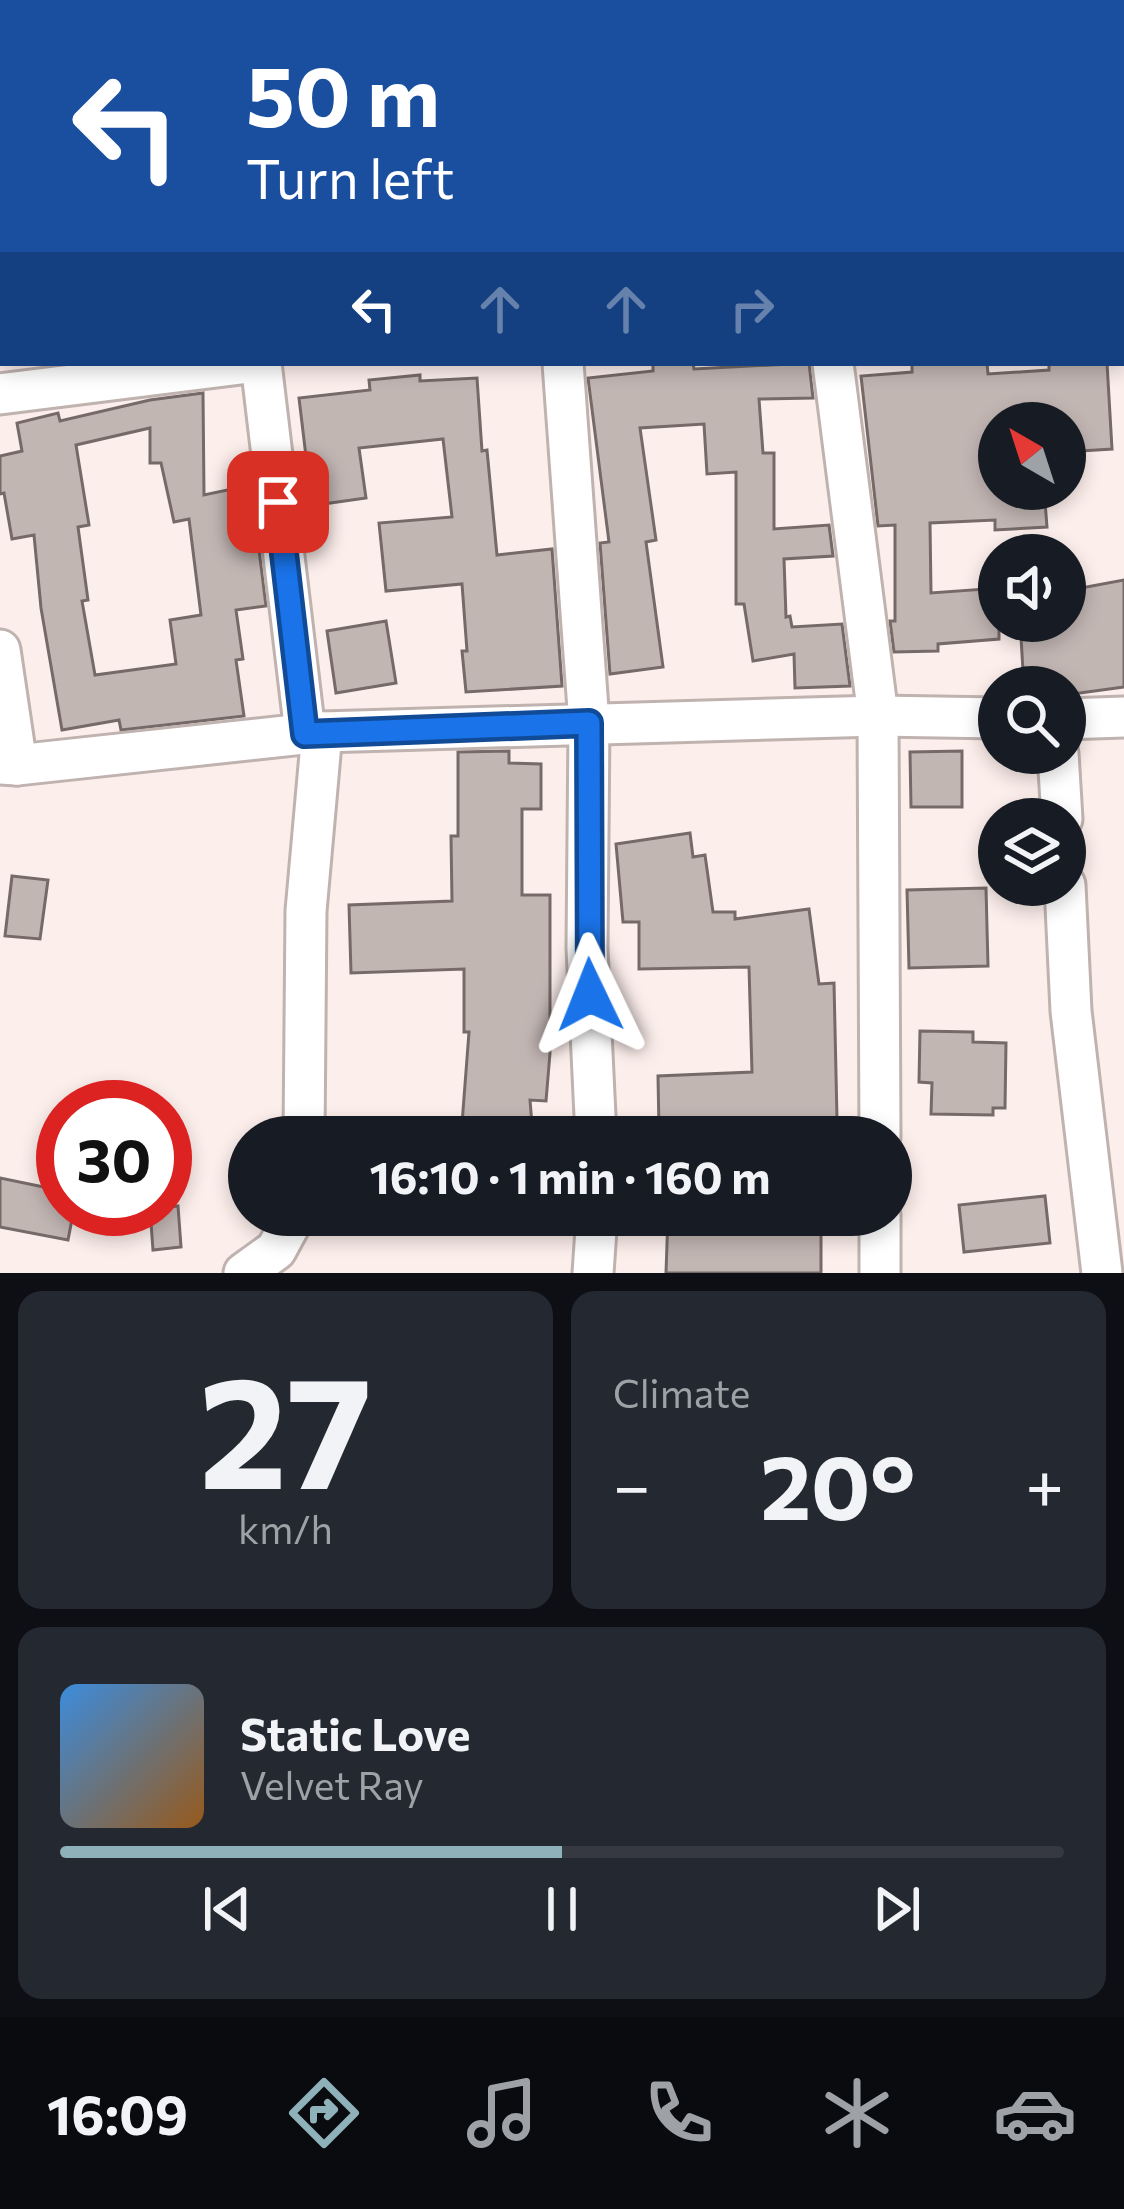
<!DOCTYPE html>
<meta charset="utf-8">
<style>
:root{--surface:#171b24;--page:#242831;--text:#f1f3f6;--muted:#9ea1a6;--line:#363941;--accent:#8fb1b9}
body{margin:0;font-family:Commissioner,sans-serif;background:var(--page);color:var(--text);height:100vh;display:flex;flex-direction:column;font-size:45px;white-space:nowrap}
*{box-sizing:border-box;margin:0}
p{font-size:39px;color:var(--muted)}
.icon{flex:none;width:66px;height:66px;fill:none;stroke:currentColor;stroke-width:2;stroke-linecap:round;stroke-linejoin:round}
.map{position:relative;height:1273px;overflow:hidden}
.details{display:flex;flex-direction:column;gap:18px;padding:18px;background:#0d0f14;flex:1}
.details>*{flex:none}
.top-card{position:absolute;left:0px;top:0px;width:1125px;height:366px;box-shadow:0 6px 18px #0003;background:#1a4fa0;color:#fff;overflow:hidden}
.needle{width:78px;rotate:321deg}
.fabs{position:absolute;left:978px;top:402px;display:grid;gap:24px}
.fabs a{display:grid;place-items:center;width:108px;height:108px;border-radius:50%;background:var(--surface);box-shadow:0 6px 18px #0003;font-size:60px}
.speed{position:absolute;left:36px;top:1080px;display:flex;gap:24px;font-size:60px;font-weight:700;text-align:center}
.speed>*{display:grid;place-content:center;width:156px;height:156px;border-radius:50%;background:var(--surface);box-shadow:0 6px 18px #0003;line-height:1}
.speed .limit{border:18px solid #d22;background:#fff;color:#111}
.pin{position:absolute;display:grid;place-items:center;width:102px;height:102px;color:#fff;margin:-51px;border-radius:24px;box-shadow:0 6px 18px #0006}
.me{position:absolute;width:132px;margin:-66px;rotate:358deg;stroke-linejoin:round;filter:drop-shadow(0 0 9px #0008)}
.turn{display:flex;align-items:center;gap:42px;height:252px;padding:0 48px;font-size:54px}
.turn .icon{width:156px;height:156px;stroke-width:2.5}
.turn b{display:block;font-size:84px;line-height:102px}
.lanes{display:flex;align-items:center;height:114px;padding:0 48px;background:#0003;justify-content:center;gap:60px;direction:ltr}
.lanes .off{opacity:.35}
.big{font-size:90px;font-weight:700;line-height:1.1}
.details .card{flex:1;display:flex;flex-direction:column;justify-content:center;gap:18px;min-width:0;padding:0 42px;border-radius:24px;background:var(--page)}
.details .dial{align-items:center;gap:0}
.dial b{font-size:156px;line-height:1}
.song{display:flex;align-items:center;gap:36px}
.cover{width:144px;height:144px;border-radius:18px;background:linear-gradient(135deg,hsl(210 70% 55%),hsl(30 70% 35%))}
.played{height:12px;border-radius:6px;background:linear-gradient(90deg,var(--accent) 50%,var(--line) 50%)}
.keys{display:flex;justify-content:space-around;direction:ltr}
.heat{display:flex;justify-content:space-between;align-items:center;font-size:66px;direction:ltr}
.details .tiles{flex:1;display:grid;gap:18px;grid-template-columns:1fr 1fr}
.card:last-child{grid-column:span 2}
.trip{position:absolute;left:228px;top:1116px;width:684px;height:120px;border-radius:60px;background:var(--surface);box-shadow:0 6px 18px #0003;font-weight:700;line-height:120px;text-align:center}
.tab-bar{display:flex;height:192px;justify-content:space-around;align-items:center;background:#090b0e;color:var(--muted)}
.tab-bar .icon{width:84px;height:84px}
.tab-bar .current{color:var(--accent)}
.tab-bar b{font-size:54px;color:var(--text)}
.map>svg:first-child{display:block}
</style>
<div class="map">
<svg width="1124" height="1273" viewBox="0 0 1124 1273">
<rect width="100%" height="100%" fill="#fceeeb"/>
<g fill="#c2b6b3" stroke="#766a68" stroke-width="3" fill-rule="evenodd">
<polygon points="653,363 693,363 694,369 809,363 813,398 759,399 763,453 774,453 774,529 829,525 833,556 784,559 786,617 790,616 792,627 842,624 850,686 795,688 794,654 753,661 744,604 736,604 736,472 707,474 704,424 640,428 656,540 646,542 663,667 610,674 600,543 609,542 588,378 653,371"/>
<polygon points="912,363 987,363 988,374 1049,370 1049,364 1107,363 1112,449 1065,452 1065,423 999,423 999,489 1044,489 1047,527 995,530 995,520 930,523 931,593 999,588 999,639 938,644 938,651 894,652 890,621 895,621 895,525 878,526 861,376 912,372"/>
<polygon points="420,375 420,381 477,378 482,451 487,450 497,555 552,549 562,686 466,692 462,651 467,651 462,584 386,591 379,523 452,517 443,439 359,448 366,498 302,507 298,475 308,473 299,398 370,390 369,380"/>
<path d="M203,393L204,495L251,485L266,606L236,610L243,659L236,660L244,716L121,730L119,720L62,730L41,608L34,535L12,539L4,493L0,494V456L22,451L17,423L58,413L60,421L150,400ZM150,428V463H161L174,522L189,519L201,615L170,620L176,664L95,675L82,601L88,600L78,527L89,525L76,445Z"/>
<polygon points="1124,580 1124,687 1065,695 1065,687 1024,687 1020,621 1065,621 1065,591"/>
<polygon points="386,621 396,683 336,693 327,631"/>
<polygon points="509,751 509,763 541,764 541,809 522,809 522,895 550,895 550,1053 546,1101 530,1100 533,1137 461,1137 469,1032 464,1032 464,969 351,973 349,905 452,901 451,836 458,836 458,752"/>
<polygon points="962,751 962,807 911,807 910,752"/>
<polygon points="690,833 693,857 705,855 713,912 735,912 735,919 809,909 819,984 834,983 837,1119 748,1120 748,1127 659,1130 658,1076 752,1072 749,967 639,969 639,922 623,922 616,844"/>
<polygon points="12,876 48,880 40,939 5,936"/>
<polygon points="986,888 988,966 909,968 907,890"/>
<polygon points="920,1031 973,1032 973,1042 1006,1043 1005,1108 993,1108 993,1115 931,1114 932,1083 919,1082"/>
<polygon points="0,1178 63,1191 63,1209 74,1209 68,1240 0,1227"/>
<polygon points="1045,1196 1050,1243 964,1252 959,1205"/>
<polygon points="178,1206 181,1247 153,1250 150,1209"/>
<polygon points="668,1215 821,1215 821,1273 666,1273"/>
</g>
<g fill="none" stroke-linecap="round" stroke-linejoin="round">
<g stroke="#bfb2af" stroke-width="45">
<g id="minor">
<polyline points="219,0 219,3"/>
<polyline points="515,0 516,3"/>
<polyline points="788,0 788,3"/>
<polyline points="1087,0 1087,3"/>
<polyline points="1122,307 1124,324"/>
<polyline points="261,363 305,733"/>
<polyline points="563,363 589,723 587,948 596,1137"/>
<polyline points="833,363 878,716 880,1137"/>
<polyline points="0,394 249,363"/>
<polyline points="0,650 17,765"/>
<polyline points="1065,719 1124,717"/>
<polyline points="1058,753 1062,819"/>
<polyline points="0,764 17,765 322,732 878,716 999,718"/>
<polyline points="1065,885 1071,1011 1102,1273"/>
<polyline points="304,1137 306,911 322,732"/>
<polyline points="244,1273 276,1250 295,1215"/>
<polyline points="593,1273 597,1215"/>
<polyline points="880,1273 880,1215"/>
</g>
</g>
<use href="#minor" stroke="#fff" stroke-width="39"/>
</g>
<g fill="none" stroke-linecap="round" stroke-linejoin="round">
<g stroke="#114b97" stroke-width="30">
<polyline id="route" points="278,502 305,734 589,723 590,995"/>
</g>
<use href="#route" stroke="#1a73e8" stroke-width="21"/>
</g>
</svg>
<div class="fabs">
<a><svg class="needle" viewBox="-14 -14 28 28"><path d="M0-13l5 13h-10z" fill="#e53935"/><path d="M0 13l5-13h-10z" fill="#9ea1a6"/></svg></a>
<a><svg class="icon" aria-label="sound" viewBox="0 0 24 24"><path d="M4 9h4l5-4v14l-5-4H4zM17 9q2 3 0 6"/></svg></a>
<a><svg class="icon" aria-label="search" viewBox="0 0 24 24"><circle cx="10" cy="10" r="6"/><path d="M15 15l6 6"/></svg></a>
<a><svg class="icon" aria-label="layers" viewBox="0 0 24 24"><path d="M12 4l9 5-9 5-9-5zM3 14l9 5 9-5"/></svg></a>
</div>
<div class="speed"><div class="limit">30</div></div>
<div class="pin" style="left:278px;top:502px;background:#d93025"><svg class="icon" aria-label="arrive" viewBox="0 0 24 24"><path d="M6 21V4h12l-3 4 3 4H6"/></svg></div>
<svg class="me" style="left:590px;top:995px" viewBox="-20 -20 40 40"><path d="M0-17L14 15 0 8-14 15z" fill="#1a73e8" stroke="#fff" stroke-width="4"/></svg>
<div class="trip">16:10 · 1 min · 160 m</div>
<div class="top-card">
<div class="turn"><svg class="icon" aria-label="left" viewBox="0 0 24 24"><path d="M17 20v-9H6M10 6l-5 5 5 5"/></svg><div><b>50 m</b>Turn left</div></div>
<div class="lanes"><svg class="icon" aria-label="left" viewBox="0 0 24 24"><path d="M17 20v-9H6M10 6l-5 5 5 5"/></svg><svg class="icon off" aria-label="ahead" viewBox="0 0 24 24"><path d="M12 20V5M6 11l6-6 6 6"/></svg><svg class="icon off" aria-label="ahead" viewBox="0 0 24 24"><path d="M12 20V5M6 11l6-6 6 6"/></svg><svg class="icon off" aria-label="right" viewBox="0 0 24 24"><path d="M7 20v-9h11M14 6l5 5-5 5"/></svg></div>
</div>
</div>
<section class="details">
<div class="tiles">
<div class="card dial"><b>27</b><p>km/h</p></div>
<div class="card"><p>Climate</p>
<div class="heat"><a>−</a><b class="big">20°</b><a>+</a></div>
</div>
<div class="card">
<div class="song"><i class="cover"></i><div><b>Static Love</b><p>Velvet Ray</p></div></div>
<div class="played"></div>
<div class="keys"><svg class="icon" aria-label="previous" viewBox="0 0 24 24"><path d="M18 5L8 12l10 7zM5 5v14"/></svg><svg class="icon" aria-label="pause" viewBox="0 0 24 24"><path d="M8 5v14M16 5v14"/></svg><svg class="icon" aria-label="next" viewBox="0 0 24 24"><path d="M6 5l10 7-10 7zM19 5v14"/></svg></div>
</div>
</div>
</section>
<nav class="tab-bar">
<b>16:09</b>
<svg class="icon current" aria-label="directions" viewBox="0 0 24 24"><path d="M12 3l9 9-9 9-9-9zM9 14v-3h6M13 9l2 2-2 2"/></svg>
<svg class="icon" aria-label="music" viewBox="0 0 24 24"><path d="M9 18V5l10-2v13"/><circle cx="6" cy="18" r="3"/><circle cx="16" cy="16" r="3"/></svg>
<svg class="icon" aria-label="phone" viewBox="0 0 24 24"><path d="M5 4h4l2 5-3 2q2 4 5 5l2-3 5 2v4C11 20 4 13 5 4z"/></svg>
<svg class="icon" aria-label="climate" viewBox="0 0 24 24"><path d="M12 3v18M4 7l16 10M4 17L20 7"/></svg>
<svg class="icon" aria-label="car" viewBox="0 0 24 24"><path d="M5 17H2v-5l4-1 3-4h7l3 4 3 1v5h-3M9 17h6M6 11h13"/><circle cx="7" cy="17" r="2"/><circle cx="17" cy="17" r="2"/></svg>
</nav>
